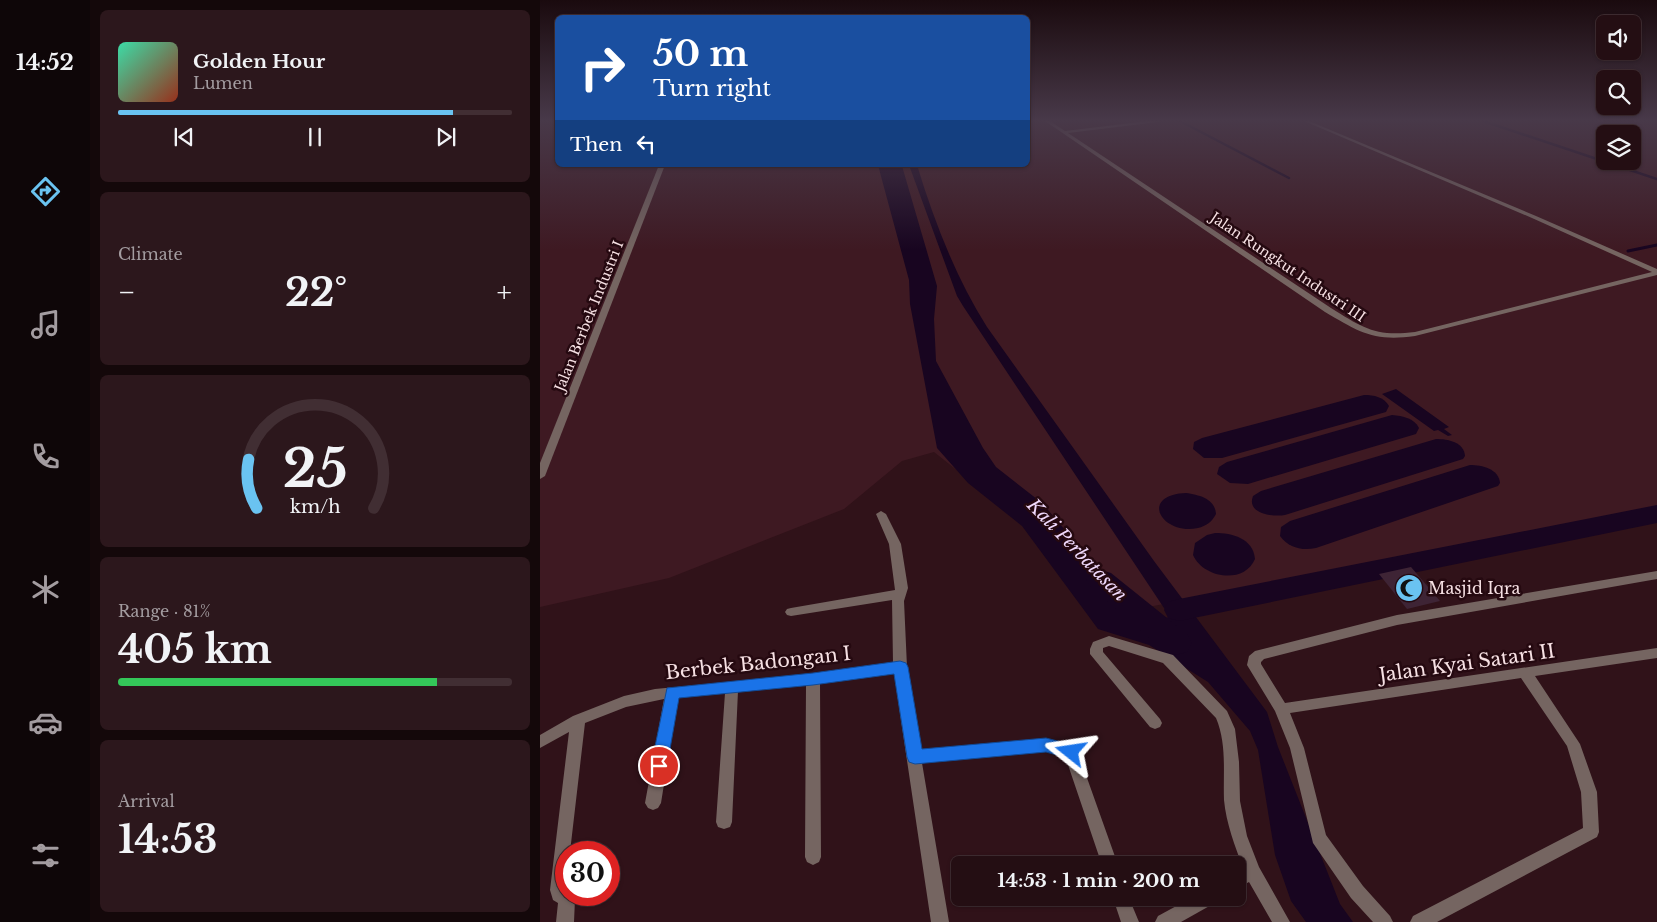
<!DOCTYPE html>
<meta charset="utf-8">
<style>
:root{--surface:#240e13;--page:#2c171c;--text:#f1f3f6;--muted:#a39ca0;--line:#412e33;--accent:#6ac3f1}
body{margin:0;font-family:"Libre Baskerville",serif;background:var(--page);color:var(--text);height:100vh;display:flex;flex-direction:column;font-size:19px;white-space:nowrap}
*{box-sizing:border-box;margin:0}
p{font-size:16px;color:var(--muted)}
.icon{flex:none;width:28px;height:28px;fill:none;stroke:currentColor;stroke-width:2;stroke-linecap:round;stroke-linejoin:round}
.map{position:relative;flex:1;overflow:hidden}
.side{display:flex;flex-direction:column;gap:10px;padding:10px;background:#14080a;width:450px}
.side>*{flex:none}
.guide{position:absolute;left:15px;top:15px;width:475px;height:152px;border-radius:8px;box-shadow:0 1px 4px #0004,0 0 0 1px var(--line);background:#1a4fa0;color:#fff;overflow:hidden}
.buttons{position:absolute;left:1056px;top:15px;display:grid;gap:10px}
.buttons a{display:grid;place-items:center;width:45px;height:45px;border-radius:8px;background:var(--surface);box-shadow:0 1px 4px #0004,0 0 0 1px var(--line);font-size:25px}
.speed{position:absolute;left:15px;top:841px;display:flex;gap:10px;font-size:25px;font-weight:700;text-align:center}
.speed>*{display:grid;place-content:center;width:65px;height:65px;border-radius:50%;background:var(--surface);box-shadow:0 1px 4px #0004,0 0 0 1px var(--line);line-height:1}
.speed .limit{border:8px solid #d22;background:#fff;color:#111}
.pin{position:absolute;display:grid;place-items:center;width:42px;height:42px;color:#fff;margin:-21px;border:2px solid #fff;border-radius:50%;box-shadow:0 1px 5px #0007}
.me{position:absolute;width:55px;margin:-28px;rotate:285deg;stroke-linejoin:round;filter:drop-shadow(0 0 4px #0008)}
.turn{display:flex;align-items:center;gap:18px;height:105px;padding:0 15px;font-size:22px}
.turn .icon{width:65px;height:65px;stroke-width:2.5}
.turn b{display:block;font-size:35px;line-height:42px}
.then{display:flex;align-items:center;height:48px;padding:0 15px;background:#0003;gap:10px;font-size:19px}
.big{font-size:38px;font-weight:800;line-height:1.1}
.side .card{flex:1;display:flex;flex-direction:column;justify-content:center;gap:8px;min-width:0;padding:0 18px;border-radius:8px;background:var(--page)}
.side .dial{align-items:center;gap:0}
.dial svg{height:130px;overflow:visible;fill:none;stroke:var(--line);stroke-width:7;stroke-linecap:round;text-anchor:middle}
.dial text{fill:var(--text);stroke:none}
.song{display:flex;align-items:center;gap:15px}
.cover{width:60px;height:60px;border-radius:8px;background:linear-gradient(135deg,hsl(160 70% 55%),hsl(10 70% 35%))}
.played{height:5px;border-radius:2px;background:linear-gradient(90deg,var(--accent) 85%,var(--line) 85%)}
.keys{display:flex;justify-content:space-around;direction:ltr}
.heat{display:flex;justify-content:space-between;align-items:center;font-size:28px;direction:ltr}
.charge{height:8px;border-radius:4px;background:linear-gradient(90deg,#34c759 81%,var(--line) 0)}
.trip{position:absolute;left:411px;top:856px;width:295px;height:50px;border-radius:8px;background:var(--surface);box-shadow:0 1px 4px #0004,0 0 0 1px var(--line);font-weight:800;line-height:50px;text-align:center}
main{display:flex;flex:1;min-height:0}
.dock{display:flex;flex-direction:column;width:90px;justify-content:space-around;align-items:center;background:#0e0608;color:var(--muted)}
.dock .icon{width:35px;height:35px}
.dock .active{color:var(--accent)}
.dock b{font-size:22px;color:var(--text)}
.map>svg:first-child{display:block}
</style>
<main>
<nav class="dock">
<b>14:52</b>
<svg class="icon active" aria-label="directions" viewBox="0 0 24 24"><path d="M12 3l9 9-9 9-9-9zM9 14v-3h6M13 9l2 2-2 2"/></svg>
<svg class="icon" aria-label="music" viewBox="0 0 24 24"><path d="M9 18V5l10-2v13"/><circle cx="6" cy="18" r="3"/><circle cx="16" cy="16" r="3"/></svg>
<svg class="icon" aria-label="phone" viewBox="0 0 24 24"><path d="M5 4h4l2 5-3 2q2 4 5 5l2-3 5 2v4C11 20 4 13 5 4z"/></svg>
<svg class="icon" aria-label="climate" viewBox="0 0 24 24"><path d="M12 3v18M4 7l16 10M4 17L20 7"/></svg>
<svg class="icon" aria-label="car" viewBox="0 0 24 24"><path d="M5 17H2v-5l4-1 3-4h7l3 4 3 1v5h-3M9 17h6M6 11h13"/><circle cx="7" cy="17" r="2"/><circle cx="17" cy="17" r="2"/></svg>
<svg class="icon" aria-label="filters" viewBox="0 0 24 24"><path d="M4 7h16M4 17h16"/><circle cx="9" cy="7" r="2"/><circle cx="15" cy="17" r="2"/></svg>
</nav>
<section class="side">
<div class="card">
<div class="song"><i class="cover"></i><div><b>Golden Hour</b><p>Lumen</p></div></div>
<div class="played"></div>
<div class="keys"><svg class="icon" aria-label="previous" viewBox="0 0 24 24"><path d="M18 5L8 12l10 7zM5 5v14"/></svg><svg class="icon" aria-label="pause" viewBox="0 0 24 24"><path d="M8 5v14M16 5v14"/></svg><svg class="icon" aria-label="next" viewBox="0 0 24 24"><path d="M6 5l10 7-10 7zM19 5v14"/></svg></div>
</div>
<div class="card"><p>Climate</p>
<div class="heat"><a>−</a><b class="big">22°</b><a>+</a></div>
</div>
<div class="card dial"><svg viewBox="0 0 100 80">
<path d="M14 69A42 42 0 1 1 86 69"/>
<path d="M14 69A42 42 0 0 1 9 39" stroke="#6ac3f1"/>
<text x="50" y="56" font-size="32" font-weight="700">25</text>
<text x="50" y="72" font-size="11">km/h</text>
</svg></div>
<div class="card"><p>Range · 81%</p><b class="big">405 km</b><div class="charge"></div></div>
<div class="card"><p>Arrival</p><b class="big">14:53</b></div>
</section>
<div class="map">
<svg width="1117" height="922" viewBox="0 0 1117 922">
<rect width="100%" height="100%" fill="#301219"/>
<path fill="#3e1922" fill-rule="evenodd" d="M0,121H17L18,165H488V121H1117V507L593,610L394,452L362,461L304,509L129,578L0,607ZM1065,134H1092V161H1065Z"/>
<g fill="#180520">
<path d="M338,165L362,166L397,286L394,319L396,361L443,448L456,467L502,503L604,622L630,617L423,306L417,296L369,165H377C394,221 416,278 447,327L614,561L727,712L738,747L800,904L813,922H766L751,901L735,855L718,750L710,731L668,682L609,645L558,629L482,526L428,483L397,448L370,304L369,280Z"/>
<polygon points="856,389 909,427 904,429 912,435 908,436 898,430 894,431 842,394"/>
<path d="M824,395C834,395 844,397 849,406L846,412L682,458H664L653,449L654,442L662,438Z"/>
<path d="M852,415C863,416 874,418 879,428L876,434L708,484L690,483L677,474L679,467L687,462Z"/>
<path d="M896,439C908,439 924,442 925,456L923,459L745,515C733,517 706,514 713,496L721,491Z"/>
<path d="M930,465C942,465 959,469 960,483L958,486L776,548C762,551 749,548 740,536L741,527L750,521Z"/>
<path d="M646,493C660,495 675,499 676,514C672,522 666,526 658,528C622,536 598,495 646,493Z"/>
<path d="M675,533C692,533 713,538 715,559C704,585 663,578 653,555L655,543L667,535Z"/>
</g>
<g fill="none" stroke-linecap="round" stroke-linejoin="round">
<g stroke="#180520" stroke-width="2.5">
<polyline points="640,121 749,178"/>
<polyline points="943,121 1117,179"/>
</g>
<polyline stroke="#180520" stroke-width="3" points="1088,251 1117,245"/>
<g fill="#180520" fill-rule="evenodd">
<polygon points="1117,505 1117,523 639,621 628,618 624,610 628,602 639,599"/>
<polygon points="561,570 571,573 647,634 652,643 647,652 636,655 625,652 551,587 546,580 551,573"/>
</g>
</g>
<polygon fill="#3e2435" points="871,567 900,601 867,609 839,574"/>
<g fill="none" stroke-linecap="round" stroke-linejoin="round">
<g fill="#756561" fill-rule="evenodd">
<path d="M505,121H510L525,131L608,121H620L618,122L528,133L791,308C823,328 836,337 875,332L1112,272L992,218L764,121H769L996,216L1117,269V275L875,336C834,342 819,332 785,312Z"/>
<polygon points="119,165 125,165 5,476 0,479 0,463"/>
<polygon points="341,511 346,514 361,544 368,588 364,601 367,667 380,750 507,739 536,747 578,865 562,865 525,756 507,751 382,763 409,922 391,922 354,673 280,683 281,857 279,862 273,865 267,862 265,857 266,685 198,691 192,822 190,827 184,829 178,827 176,822 185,693 138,697 121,803 118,808 113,810 108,808 105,803 124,699 86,707 45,723 30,852 26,852 26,895 34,895 35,899 34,922 16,922 18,903 13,900 10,890 29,732 0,748 0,735 33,716 84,696 115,689 273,674 353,663 352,600 251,616 247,615 245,612 247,609 251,608 355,590 349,544 336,514"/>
<polygon points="1117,571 1117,579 857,625 724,659 721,662 721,664 745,703 1117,648 1117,658 995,676 1040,744 1057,792 1059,832 1057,837 897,922 870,922 873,916 1043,828 1041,792 1027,746 981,678 750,713 764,748 786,835 823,886 850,916 853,922 833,922 811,898 773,843 750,748 735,711 707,665 709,656 715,651 857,615"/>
<path d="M569,636L633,655L687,711L695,729L699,762L700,801L707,836L719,867L750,922H732L709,882L698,888V871L703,868C695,846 686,823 684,800C683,772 687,744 676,718L623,663L569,646L563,648V652L620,719L622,723L620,727L615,729L610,727L550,654V649L553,642Z"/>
<polygon points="573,898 589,898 599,922 581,922"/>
<polygon points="651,898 675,898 673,904 641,922 615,922 618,916"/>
</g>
</g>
<linearGradient id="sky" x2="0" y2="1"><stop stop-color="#1a0a0e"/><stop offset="0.48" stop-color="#483949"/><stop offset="1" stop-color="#483949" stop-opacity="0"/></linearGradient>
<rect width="1117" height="250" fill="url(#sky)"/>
<polygon fill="#1a73e8" stroke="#114b97" points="360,661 366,663 368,667 382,749 506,738 537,746 539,752 537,757 531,759 506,752 375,764 369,762 367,757 354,674 273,685 139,698 127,766 125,771 119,774 113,771 111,766 127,688 273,673"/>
<defs>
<g id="mosque-disc" transform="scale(1.4375)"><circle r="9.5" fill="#6ac3f1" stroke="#250910"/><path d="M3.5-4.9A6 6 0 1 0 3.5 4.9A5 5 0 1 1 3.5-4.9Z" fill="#111"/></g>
</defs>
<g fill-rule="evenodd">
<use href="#mosque-disc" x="869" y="588"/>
</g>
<g text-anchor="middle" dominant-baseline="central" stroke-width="5" stroke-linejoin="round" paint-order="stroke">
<g font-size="14" fill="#f6e0e3" stroke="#250910">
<text transform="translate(748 267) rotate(34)">Jalan Rungkut Industri III</text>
<text transform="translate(49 316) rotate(-68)">Jalan Berbek Industri I</text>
</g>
<g font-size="16" fill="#f6e0e3" stroke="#250910" text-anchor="start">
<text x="888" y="588">Masjid Iqra</text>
</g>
<g font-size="18" font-style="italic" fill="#f0d9fc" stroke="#250910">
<text transform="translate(537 550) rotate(46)">Kali Perbatasan</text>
</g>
<g font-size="19" fill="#f6e0e3" stroke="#250910">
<text transform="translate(218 663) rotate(-6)">Berbek Badongan I</text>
<text transform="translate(927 663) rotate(-8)">Jalan Kyai Satari II</text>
</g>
</g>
</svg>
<div class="buttons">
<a><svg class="icon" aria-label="sound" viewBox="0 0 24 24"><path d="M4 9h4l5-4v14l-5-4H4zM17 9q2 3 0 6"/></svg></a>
<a><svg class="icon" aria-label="search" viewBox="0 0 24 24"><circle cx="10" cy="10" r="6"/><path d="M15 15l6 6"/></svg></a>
<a><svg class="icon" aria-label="layers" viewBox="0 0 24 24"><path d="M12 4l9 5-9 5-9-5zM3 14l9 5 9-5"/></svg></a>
</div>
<div class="speed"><div class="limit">30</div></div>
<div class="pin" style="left:119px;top:766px;background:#d93025"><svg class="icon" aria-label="arrive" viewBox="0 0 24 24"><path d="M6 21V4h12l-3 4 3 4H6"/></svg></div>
<svg class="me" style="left:531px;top:752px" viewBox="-20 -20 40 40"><path d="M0-17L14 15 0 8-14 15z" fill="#1a73e8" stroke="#fff" stroke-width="4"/></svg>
<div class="trip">14:53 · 1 min · 200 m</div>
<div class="guide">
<div class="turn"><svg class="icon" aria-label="right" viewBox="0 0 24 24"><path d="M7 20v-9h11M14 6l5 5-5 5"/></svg><div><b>50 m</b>Turn right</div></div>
<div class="then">Then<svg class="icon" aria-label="left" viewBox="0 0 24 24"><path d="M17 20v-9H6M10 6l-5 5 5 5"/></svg></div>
</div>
</div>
</main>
